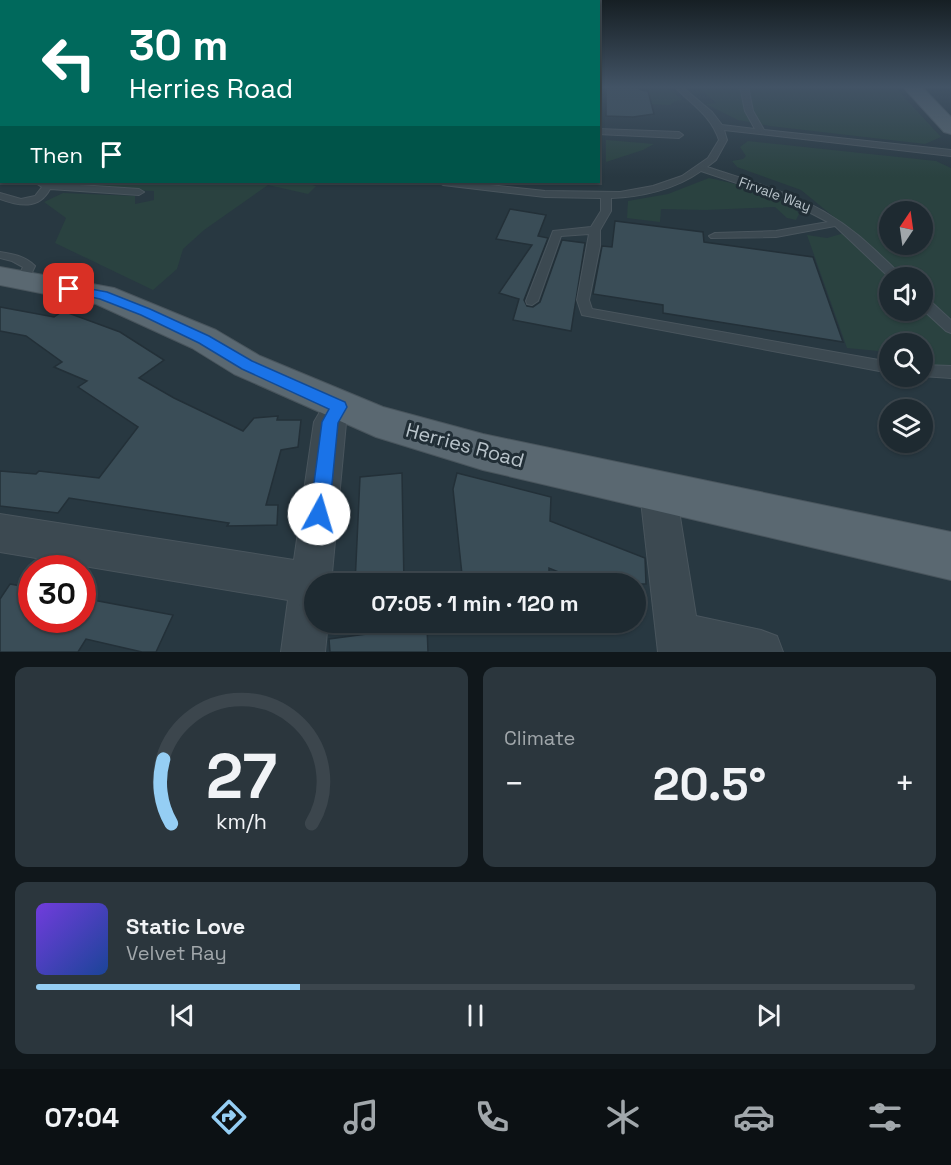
<!DOCTYPE html>
<meta charset="utf-8">
<style>
:root{--surface:#1e2a31;--page:#2b363d;--text:#f1f3f6;--muted:#a1a7ab;--line:#3c464d;--accent:#95cef4}
body{margin:0;font-family:"Space Grotesk",sans-serif;background:var(--page);color:var(--text);height:100vh;display:flex;flex-direction:column;font-size:22px;white-space:nowrap}
*{box-sizing:border-box;margin:0}
p{font-size:20px;color:var(--muted)}
.icon{flex:none;width:33px;height:33px;fill:none;stroke:currentColor;stroke-width:2;stroke-linecap:round;stroke-linejoin:round}
.map{position:relative;height:652px;overflow:hidden}
.sheet{display:flex;flex-direction:column;gap:15px;padding:15px;background:#10171b;flex:1}
.sheet>*{flex:none}
.top-card{position:absolute;left:0px;top:0px;width:600px;height:183px;box-shadow:0 2px 4px #0004,0 0 0 2px var(--line);background:#00695c;color:#fff;overflow:hidden}
.needle{width:39px;rotate:13deg}
.buttons{position:absolute;left:879px;top:201px;display:grid;gap:12px}
.buttons a{display:grid;place-items:center;width:54px;height:54px;border-radius:50%;background:var(--surface);box-shadow:0 2px 4px #0004,0 0 0 2px var(--line);font-size:30px}
.speed{position:absolute;left:18px;top:555px;display:flex;gap:12px;font-size:30px;font-weight:700;text-align:center}
.speed>*{display:grid;place-content:center;width:78px;height:78px;border-radius:50%;background:var(--surface);box-shadow:0 2px 4px #0004,0 0 0 2px var(--line);line-height:1}
.speed .limit{border:9px solid #d22;background:#fff;color:#111}
.pin{position:absolute;display:grid;place-items:center;width:51px;height:51px;color:#fff;margin:-26px;border-radius:12px;box-shadow:0 3px 9px #0006}
.me{position:absolute;width:66px;margin:-33px;rotate:6deg;stroke-linejoin:round;filter:drop-shadow(0 0 4px #0008)}
.turn{display:flex;align-items:center;gap:21px;height:126px;padding:0 30px;font-size:27px}
.turn .icon{width:78px;height:78px;stroke-width:2.5}
.turn b{display:block;font-size:42px;line-height:51px}
.then{display:flex;align-items:center;height:57px;padding:0 30px;background:#0003;gap:12px;font-size:22px}
.big{font-size:45px;font-weight:700;line-height:1.1}
.sheet .tile{flex:1;display:flex;flex-direction:column;justify-content:center;gap:9px;min-width:0;padding:0 21px;border-radius:12px;background:var(--page)}
.sheet .dial{align-items:center;gap:0}
.dial svg{height:156px;overflow:visible;fill:none;stroke:var(--line);stroke-width:7;stroke-linecap:round;text-anchor:middle}
.dial text{fill:var(--text);stroke:none}
.song{display:flex;align-items:center;gap:18px}
.cover{width:72px;height:72px;border-radius:9px;background:linear-gradient(135deg,hsl(260 70% 55%),hsl(220 70% 35%))}
.played{height:6px;border-radius:3px;background:linear-gradient(90deg,var(--accent) 30%,var(--line) 30%)}
.keys{display:flex;justify-content:space-around;direction:ltr}
.heat{display:flex;justify-content:space-between;align-items:center;font-size:33px;direction:ltr}
.sheet .tiles{flex:1;display:grid;gap:15px;grid-template-columns:1fr 1fr}
.tile:last-child{grid-column:span 2}
.trip{position:absolute;left:304px;top:573px;width:342px;height:60px;border-radius:30px;background:var(--surface);box-shadow:0 2px 4px #0004,0 0 0 2px var(--line);font-weight:700;line-height:60px;text-align:center}
.menu{display:flex;height:96px;justify-content:space-around;align-items:center;background:#0c1114;color:var(--muted)}
.menu .icon{width:42px;height:42px}
.menu .selected{color:var(--accent)}
.menu b{font-size:27px;color:var(--text)}
.map>svg:first-child{display:block}
</style>
<div class="map">
<svg width="951" height="652" viewBox="0 0 951 652">
<rect width="100%" height="100%" fill="#283841"/>
<g fill="#2a4240" fill-rule="evenodd">
<polygon points="641,86 666,86 682,100 675,101 670,105 645,104 650,96 648,90"/>
<polygon points="697,86 894,86 941,137 925,144 770,126 738,120 706,104 716,103"/>
<polygon points="606,140 607,140 654,144 643,150 606,162"/>
<path d="M748,141L936,161L951,168V379L923,373L922,344H890L889,352L847,348L807,235L827,238L851,231L801,190L737,167L732,161L743,159L746,156L740,147ZM890,212H922V244H890ZM890,278H922V310H890Z"/>
<path d="M709,178C729,182 791,196 799,214L796,220L787,218L775,207L705,210L661,209L660,222L627,218L628,201L668,194Z"/>
<polygon points="67,182 301,182 316,186 308,194 268,185 204,230 183,249 177,269 153,290 55,243 66,218 44,202 63,193 135,196 135,204 154,200 154,191 80,187 66,183"/>
</g>
<g fill="#3a4d57" stroke="#233038" stroke-width="1.5">
<polygon points="606,86 636,86 641,90 648,91 654,114 633,117 606,116"/>
<polygon points="510,209 546,215 538,236 548,238 524,300 527,306 533,307 540,302 562,240 585,243 571,331 513,320 519,299 499,293 532,245 496,239"/>
<polygon points="615,221 703,232 704,242 813,257 843,342 663,313 663,305 593,294 602,246 612,247"/>
<polygon points="0,307 54,317 63,311 120,332 164,360 139,378 174,398 243,431 254,418 278,416 277,420 301,420 298,447 281,450 266,505 278,505 277,525 227,526 229,523 69,498 58,513 0,506 0,471 36,474 39,471 99,478 138,427 78,387 87,381 54,367 62,362 26,336 0,331"/>
<polygon points="402,473 404,584 355,584 360,477"/>
<polygon points="457,473 551,497 550,521 645,558 646,584 588,584 549,568 549,580 520,584 463,584 453,489"/>
<polygon points="10,584 32,588 32,620 82,620 82,598 173,615 156,652 142,652 86,639 78,652 0,652 0,599"/>
<polygon points="427,626 428,652 330,652 329,639"/>
</g>
<g fill="none" stroke-linecap="round" stroke-linejoin="round">
<g stroke="#49555d" stroke-width="2">
<g id="lane">
<path d="M674,86H681L712,112L722,125L755,129L745,111L740,86H748L753,111L764,130L951,150V156L724,130L727,140L716,160L707,167C777,190 821,199 876,251C885,260 895,268 903,278H890L835,226L776,237L711,238L709,236L715,233L776,231L828,222L784,199L701,171C676,189 642,197 611,198V211L600,230V246L589,300L592,309L890,362V373L582,315L577,300L589,234L561,236L538,301L532,305L527,304L526,301L553,231L591,227L601,211V198L545,197L443,185L438,182H463L545,191L620,192L653,186L682,176L708,158L719,140C711,115 691,104 674,86Z"/>
<polygon points="0,117 2,117 0,122"/>
<polygon points="598,129 679,132 683,135 679,138 598,134"/>
<polygon points="2,163 2,169 0,170 0,164"/>
<path d="M34,182L139,189L144,192L139,195L50,189C39,210 19,206 0,199V193L21,199L35,196L42,187Z"/>
<path d="M0,252C13,254 25,256 35,266L27,283H19L17,280L23,267L12,261L0,258Z"/>
<polygon points="922,297 927,298 951,320 951,333 946,331 922,309"/>
<polygon points="922,365 951,366 951,378 922,376"/>
</g>
</g>
<g stroke="#49555d" stroke-width="2">
<g id="street">
<polygon points="339,394 350,398 355,407 346,423 331,584 315,584 315,622 328,622 325,652 281,652 288,600 0,552 0,514 294,560 314,422 328,398"/>
<polygon points="658,475 671,480 676,492 696,616 761,630 777,636 783,652 658,652 640,492 645,480"/>
</g>
</g>
<g stroke="#49555d" stroke-width="2">
<g id="primary">
<polygon points="902,86 921,86 951,117 951,134 944,132"/>
<polygon points="0,267 114,288 216,330 260,356 383,407 483,434 951,532 951,580 483,470 376,437 234,374 192,348 96,304 0,285"/>
</g>
</g>
<use href="#lane" fill="#3c4951" fill-rule="evenodd"/>
<use href="#street" fill="#3c4951" fill-rule="evenodd"/>
<use href="#primary" fill="#5a6871" fill-rule="evenodd"/>
</g>
<linearGradient id="sky" x2="0" y2="1"><stop stop-color="#161f24"/><stop offset="0.49" stop-color="#425365"/><stop offset="1" stop-color="#425365" stop-opacity="0"/></linearGradient>
<rect width="951" height="177" fill="url(#sky)"/>
<polygon fill="#1a73e8" stroke="#114b97" stroke-width="1.5" points="69,285 107,292 150,309 209,336 252,361 345,402 347,407 338,423 329,514 326,520 319,523 313,520 310,514 322,422 329,409 242,369 199,343 141,315 100,299 64,291 62,289"/>
<g text-anchor="middle" dominant-baseline="central" stroke-width="6" stroke-linejoin="round" paint-order="stroke">
<g font-size="14" fill="#b9c4cb" stroke="#212e36">
<text transform="translate(775 194) rotate(20)">Firvale Way</text>
</g>
<g font-size="20" fill="#b9c4cb" stroke="#212e36">
<text transform="translate(465 445) rotate(15)">Herries Road</text>
</g>
</g>
</svg>
<div class="buttons">
<a><svg class="needle" viewBox="-14 -14 28 28"><path d="M0-13l5 13h-10z" fill="#e53935"/><path d="M0 13l5-13h-10z" fill="#a1a7ab"/></svg></a>
<a><svg class="icon" aria-label="sound" viewBox="0 0 24 24"><path d="M4 9h4l5-4v14l-5-4H4zM17 9q2 3 0 6"/></svg></a>
<a><svg class="icon" aria-label="search" viewBox="0 0 24 24"><circle cx="10" cy="10" r="6"/><path d="M15 15l6 6"/></svg></a>
<a><svg class="icon" aria-label="layers" viewBox="0 0 24 24"><path d="M12 4l9 5-9 5-9-5zM3 14l9 5 9-5"/></svg></a>
</div>
<div class="speed"><div class="limit">30</div></div>
<div class="pin" style="left:69px;top:289px;background:#d93025"><svg class="icon" aria-label="arrive" viewBox="0 0 24 24"><path d="M6 21V4h12l-3 4 3 4H6"/></svg></div>
<svg class="me" style="left:319px;top:514px" viewBox="-20 -20 40 40"><circle r="19" fill="#fff"/><path d="M0-13L10 11 0 6-10 11z" fill="#1a73e8"/></svg>
<div class="trip">07:05 · 1 min · 120 m</div>
<div class="top-card">
<div class="turn"><svg class="icon" aria-label="left" viewBox="0 0 24 24"><path d="M17 20v-9H6M10 6l-5 5 5 5"/></svg><div><b>30 m</b>Herries Road</div></div>
<div class="then">Then<svg class="icon" aria-label="arrive" viewBox="0 0 24 24"><path d="M6 21V4h12l-3 4 3 4H6"/></svg></div>
</div>
</div>
<section class="sheet">
<div class="tiles">
<div class="tile dial"><svg viewBox="0 0 100 80">
<path d="M14 69A42 42 0 1 1 86 69"/>
<path d="M14 69A42 42 0 0 1 10 36" stroke="#95cef4"/>
<text x="50" y="56" font-size="32" font-weight="700">27</text>
<text x="50" y="72" font-size="11">km/h</text>
</svg></div>
<div class="tile"><p>Climate</p>
<div class="heat"><a>−</a><b class="big">20.5°</b><a>+</a></div>
</div>
<div class="tile">
<div class="song"><i class="cover"></i><div><b>Static Love</b><p>Velvet Ray</p></div></div>
<div class="played"></div>
<div class="keys"><svg class="icon" aria-label="previous" viewBox="0 0 24 24"><path d="M18 5L8 12l10 7zM5 5v14"/></svg><svg class="icon" aria-label="pause" viewBox="0 0 24 24"><path d="M8 5v14M16 5v14"/></svg><svg class="icon" aria-label="next" viewBox="0 0 24 24"><path d="M6 5l10 7-10 7zM19 5v14"/></svg></div>
</div>
</div>
</section>
<nav class="menu">
<b>07:04</b>
<svg class="icon selected" aria-label="directions" viewBox="0 0 24 24"><path d="M12 3l9 9-9 9-9-9zM9 14v-3h6M13 9l2 2-2 2"/></svg>
<svg class="icon" aria-label="music" viewBox="0 0 24 24"><path d="M9 18V5l10-2v13"/><circle cx="6" cy="18" r="3"/><circle cx="16" cy="16" r="3"/></svg>
<svg class="icon" aria-label="phone" viewBox="0 0 24 24"><path d="M5 4h4l2 5-3 2q2 4 5 5l2-3 5 2v4C11 20 4 13 5 4z"/></svg>
<svg class="icon" aria-label="climate" viewBox="0 0 24 24"><path d="M12 3v18M4 7l16 10M4 17L20 7"/></svg>
<svg class="icon" aria-label="car" viewBox="0 0 24 24"><path d="M5 17H2v-5l4-1 3-4h7l3 4 3 1v5h-3M9 17h6M6 11h13"/><circle cx="7" cy="17" r="2"/><circle cx="17" cy="17" r="2"/></svg>
<svg class="icon" aria-label="filters" viewBox="0 0 24 24"><path d="M4 7h16M4 17h16"/><circle cx="9" cy="7" r="2"/><circle cx="15" cy="17" r="2"/></svg>
</nav>
